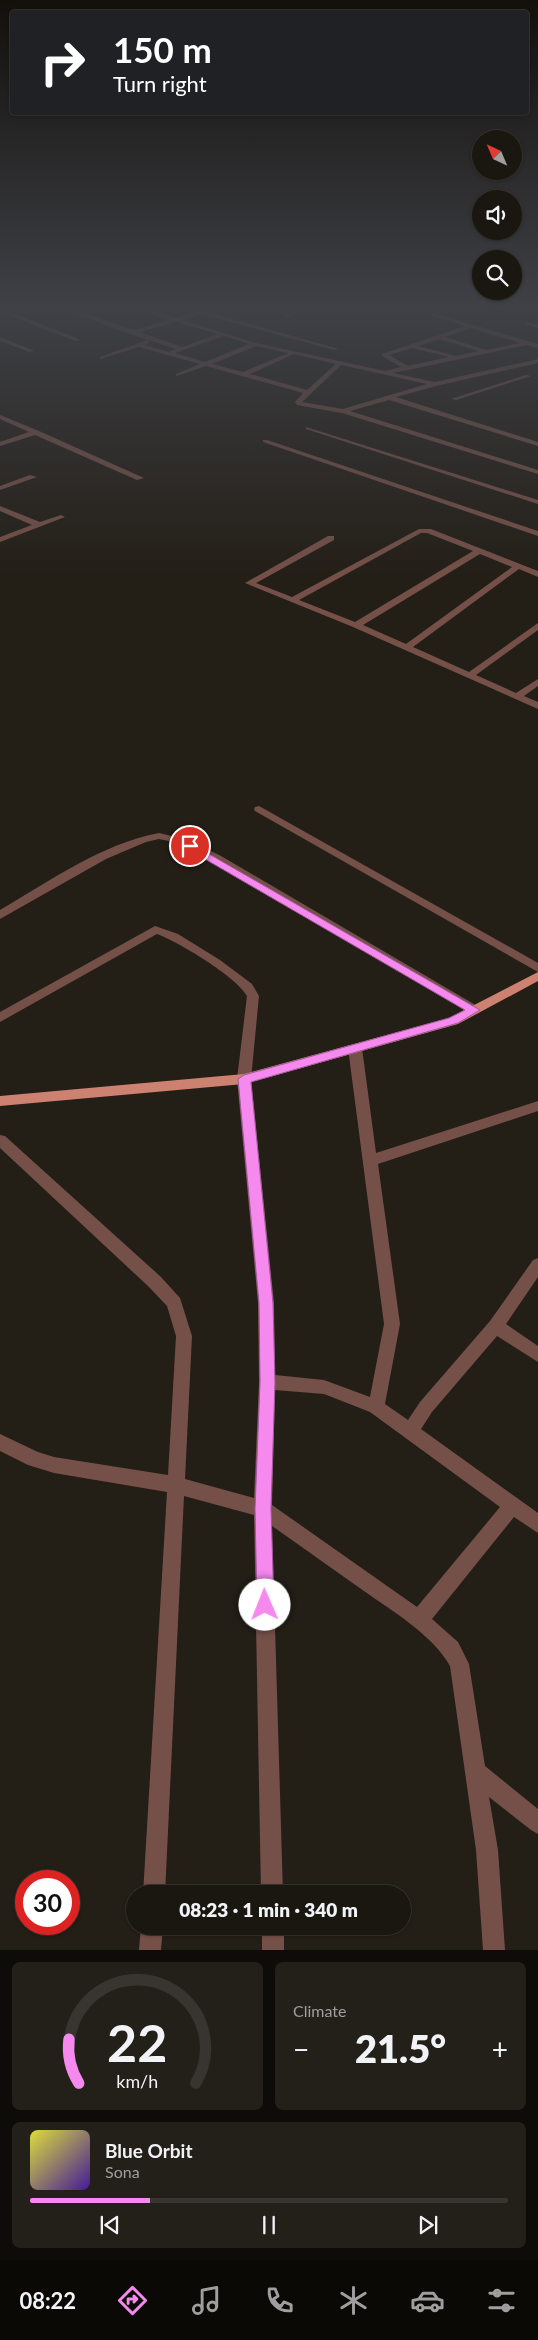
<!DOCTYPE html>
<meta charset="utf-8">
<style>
:root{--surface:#1a1610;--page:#231f19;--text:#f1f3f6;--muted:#9f9f9f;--line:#383530;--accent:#f589ee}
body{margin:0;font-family:Lato,sans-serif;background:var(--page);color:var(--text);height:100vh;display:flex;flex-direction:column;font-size:19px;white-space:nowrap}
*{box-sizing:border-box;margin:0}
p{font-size:16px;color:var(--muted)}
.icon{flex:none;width:28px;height:28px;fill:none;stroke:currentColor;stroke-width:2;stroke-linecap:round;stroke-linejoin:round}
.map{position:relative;height:1950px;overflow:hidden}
.side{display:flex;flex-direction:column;gap:12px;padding:12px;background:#0e0c09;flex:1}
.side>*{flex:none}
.guide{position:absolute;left:10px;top:10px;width:519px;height:105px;border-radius:5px;box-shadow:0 1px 4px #0004,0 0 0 1px var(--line);background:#202124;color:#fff;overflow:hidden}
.needle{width:32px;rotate:316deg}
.buttons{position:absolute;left:472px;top:130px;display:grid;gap:10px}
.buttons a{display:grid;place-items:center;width:50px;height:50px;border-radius:50%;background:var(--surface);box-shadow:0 1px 4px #0004,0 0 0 1px var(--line);font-size:25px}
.speed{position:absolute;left:15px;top:1870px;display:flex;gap:10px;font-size:25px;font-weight:700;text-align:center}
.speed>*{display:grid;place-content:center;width:65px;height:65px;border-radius:50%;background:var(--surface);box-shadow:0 1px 4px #0004,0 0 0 1px var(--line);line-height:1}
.speed .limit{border:8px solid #d22;background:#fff;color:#111}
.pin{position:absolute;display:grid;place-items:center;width:42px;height:42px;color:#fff;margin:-21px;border:2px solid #fff;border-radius:50%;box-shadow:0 1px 5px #0007}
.me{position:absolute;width:55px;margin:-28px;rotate:359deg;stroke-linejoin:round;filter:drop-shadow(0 0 4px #0008)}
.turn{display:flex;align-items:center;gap:18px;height:105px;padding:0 20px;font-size:22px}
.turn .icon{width:65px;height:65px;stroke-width:2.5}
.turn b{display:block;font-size:35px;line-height:42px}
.big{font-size:38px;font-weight:800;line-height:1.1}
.side .widget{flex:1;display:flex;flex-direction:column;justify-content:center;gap:8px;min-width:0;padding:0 18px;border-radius:8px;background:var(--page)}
.side .dial{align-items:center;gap:0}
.dial svg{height:130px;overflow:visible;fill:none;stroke:var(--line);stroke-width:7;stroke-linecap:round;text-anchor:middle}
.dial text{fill:var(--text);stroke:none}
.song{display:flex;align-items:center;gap:15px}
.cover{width:60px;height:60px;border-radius:8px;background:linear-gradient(135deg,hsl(60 70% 55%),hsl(260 70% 35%))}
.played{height:5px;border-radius:2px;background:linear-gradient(90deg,var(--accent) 25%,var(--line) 25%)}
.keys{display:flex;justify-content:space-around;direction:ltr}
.heat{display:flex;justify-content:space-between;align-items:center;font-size:28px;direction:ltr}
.side .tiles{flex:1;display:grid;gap:12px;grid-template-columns:1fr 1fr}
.widget:last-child{grid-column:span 2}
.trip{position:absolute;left:126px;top:1885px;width:285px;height:50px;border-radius:25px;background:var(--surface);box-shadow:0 1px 4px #0004,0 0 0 1px var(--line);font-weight:800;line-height:50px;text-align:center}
.menu{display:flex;height:80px;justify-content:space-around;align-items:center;background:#0a0906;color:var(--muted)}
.menu .icon{width:35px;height:35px}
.menu .on{color:var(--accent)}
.menu b{font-size:22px;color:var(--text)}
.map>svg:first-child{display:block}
</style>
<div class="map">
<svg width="538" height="1950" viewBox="0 0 538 1950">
<rect width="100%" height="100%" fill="#231e16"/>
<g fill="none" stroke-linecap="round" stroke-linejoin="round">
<g fill="#755049" fill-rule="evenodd">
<path d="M54,306H63L134,330L170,320L128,306H137L176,318L201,310L339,349L334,350L201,314L182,320L256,343L385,371L401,367L382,356V354L465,326L431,316L433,313L538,344V348L527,345L393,373L435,382L538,359V363L436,386L396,397L538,442V446L389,400L350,411L538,470V474L342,413L297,405L295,402L303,393L206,366L176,376V374L200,364L139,347L100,359V357L147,340L150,342L145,345L169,352L176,349L130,334ZM176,322L218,334L182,347L140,332ZM471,328L520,343L486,350L445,337ZM224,336L249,344L205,362L175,353ZM439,339L479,351L456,356L418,346ZM256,346L288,353L243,372L212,364ZM412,348L449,357L408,366L389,355ZM294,354L336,364L307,390L250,374ZM341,365L427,384L343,409L302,402Z"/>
<polygon points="306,306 314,306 288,317 283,316"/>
<polygon points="0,308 79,339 80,340 75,341 0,312"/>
<polygon points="525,322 538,324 538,328 525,324"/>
<polygon points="0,337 33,350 34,351 29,352 0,341"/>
<polygon points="526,375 531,376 456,400 451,399"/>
<polygon points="0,415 39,431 144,478 137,480 35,435 0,446 0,442 29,432 0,419"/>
<polygon points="306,427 538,500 538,504 306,429"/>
<polygon points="263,440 267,440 538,531 538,536 263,442"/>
<polygon points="30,475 37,477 0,490 0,486"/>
<polygon points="0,506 40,522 61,515 65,517 0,542 0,537 32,525 0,511"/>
<path d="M419,529H431L538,571V577L519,569L413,647L469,672L538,623V630L476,675L516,693L538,679V686L524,696L538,702V709L353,627L245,583L328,536H334V540L256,583L292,597ZM421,533H427L473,551L355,622L299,600ZM480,554L512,567L406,644L363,625Z"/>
<polygon points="259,806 538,963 538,972 255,811 254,809 255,807"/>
<path d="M159,833L189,840L221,856L479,1007L480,1010L479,1013H469L213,861L169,841L159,839L146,842L106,859L0,919V910C50,881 101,844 159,833Z"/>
<path d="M155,926L178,934L220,960L252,984L259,996L251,1079L274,1303L275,1375L324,1380L370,1397L384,1324L348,1048L350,1045H360L362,1048L376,1153L538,1101V1111L378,1164L400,1324L385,1404L408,1420L420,1402L490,1321L533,1260L538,1258V1277L506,1324L538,1346V1362L497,1336L432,1412L421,1429L538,1513V1533L514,1517L432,1619L458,1642L469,1664L485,1766L538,1809V1834L531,1830L489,1797L498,1850L505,1950H483L476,1850L450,1666C433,1635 392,1611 364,1591C333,1569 303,1548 272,1526L283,1894H261L254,1515L184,1496L165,1894H143L167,1492L54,1473L28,1465L0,1451V1434L38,1452L54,1457L168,1475L176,1336L167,1306L149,1287L0,1148V1135L5,1136L161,1277L180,1298L192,1336L185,1479L254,1498L259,1382L258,1303L237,1079L247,996C237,977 177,941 157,934L0,1022V1012ZM275,1390L324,1394L370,1412L500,1507L417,1607L272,1505Z"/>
<polygon points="141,1926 163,1926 161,1950 139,1950"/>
<rect x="262" y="1926" width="22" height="24"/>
</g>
<polygon fill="#cc8171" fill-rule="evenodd" points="538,972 538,981 458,1024 244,1084 0,1106 0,1096 244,1074 449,1018"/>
</g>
<linearGradient id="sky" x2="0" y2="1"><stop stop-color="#13100c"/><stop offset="0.53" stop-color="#3f4147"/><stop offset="1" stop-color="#3f4147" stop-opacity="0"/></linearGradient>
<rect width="538" height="579" fill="url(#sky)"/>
<polygon fill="#f589ee" stroke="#9f599b" points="190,843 480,1010 458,1023 251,1082 273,1303 275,1382 271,1509 274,1605 271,1611 265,1614 259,1611 257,1605 255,1509 260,1382 259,1303 238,1079 244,1075 449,1018 465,1010 186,848 186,844"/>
</svg>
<div class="buttons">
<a><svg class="needle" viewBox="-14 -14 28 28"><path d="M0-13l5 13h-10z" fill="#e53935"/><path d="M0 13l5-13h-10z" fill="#9f9f9f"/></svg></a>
<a><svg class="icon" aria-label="sound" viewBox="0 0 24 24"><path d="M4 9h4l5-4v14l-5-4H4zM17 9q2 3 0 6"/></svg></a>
<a><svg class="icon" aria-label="search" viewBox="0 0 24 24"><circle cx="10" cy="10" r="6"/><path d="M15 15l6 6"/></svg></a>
</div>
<div class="speed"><div class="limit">30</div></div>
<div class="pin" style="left:190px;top:846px;background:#d93025"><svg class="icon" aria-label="arrive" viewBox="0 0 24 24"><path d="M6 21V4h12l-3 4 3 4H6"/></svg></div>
<svg class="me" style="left:265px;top:1605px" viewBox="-20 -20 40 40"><circle r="19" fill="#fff"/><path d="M0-13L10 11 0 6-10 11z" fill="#f589ee"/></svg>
<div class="trip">08:23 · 1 min · 340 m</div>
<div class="guide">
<div class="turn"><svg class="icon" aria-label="right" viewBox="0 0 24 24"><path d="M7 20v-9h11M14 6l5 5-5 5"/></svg><div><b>150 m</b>Turn right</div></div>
</div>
</div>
<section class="side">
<div class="tiles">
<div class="widget dial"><svg viewBox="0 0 100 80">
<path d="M14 69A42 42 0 1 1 86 69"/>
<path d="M14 69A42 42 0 0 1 8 42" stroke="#f589ee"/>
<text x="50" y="56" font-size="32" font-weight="700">22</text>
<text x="50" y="72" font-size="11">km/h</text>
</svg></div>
<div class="widget"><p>Climate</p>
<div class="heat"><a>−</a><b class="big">21.5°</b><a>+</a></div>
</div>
<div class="widget">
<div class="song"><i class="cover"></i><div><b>Blue Orbit</b><p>Sona</p></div></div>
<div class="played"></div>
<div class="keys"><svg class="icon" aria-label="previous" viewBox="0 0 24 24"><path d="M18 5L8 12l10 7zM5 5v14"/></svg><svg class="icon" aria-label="pause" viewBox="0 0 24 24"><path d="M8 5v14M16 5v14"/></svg><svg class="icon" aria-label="next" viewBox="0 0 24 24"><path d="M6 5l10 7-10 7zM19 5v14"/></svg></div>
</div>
</div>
</section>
<nav class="menu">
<b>08:22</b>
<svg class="icon on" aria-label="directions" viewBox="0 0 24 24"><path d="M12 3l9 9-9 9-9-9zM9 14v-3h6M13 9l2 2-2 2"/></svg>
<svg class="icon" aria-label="music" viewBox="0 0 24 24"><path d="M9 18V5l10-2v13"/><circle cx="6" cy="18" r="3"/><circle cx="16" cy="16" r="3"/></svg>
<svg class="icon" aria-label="phone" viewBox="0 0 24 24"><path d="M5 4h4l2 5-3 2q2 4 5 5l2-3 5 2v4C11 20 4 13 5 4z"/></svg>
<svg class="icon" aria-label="climate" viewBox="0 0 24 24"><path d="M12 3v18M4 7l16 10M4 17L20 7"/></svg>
<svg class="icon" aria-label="car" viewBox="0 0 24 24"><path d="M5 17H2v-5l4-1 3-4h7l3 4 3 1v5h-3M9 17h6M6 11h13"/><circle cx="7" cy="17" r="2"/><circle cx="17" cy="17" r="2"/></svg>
<svg class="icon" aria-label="filters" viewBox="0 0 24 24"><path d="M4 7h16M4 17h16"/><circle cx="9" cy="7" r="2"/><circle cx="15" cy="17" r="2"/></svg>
</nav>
